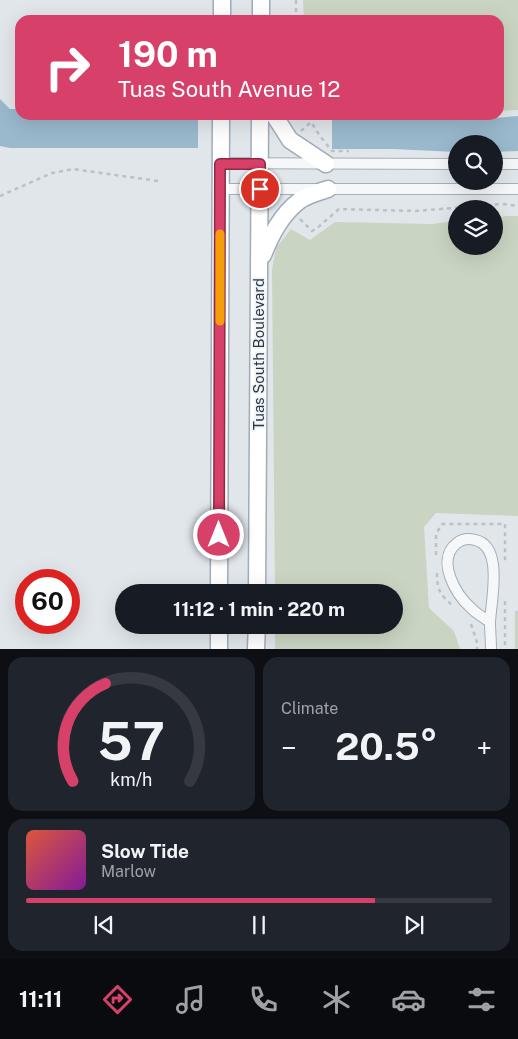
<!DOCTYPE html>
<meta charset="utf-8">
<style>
:root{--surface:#171b24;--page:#20242c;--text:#f1f3f6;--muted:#9ea1a6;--line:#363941;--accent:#d74068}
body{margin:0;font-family:"Public Sans",sans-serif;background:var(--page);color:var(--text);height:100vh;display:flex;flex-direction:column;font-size:19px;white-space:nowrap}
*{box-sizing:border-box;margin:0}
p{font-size:16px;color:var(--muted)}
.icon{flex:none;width:28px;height:28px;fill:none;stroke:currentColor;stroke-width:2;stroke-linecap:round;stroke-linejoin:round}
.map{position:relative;height:649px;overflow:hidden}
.drawer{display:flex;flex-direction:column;gap:8px;padding:8px;background:#0d0f14;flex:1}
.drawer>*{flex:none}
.hud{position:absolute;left:15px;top:15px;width:489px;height:105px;border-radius:15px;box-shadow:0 5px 20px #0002;background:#d74068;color:#fff;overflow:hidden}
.buttons{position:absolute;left:448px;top:135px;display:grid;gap:10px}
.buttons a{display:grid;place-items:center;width:55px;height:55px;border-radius:50%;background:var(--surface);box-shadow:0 5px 20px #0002;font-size:25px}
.speed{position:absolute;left:15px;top:569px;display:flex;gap:10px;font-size:25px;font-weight:700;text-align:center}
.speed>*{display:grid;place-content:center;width:65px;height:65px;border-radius:50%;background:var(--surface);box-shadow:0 5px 20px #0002;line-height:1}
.speed .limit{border:8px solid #d22;background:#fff;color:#111}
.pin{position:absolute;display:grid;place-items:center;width:42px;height:42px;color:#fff;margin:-21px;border:2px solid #fff;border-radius:50%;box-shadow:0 1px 5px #0007}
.me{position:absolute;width:55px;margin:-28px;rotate:0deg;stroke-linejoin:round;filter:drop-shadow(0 0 4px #0008)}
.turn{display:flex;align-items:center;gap:18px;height:105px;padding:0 20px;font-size:22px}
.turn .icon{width:65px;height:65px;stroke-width:2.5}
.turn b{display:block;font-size:35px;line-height:42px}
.big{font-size:38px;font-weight:700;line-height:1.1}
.drawer .card{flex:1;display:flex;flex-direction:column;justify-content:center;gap:8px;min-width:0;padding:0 18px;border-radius:15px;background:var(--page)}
.drawer .dial{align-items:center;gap:0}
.dial svg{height:130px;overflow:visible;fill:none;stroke:var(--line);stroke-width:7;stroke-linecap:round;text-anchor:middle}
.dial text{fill:var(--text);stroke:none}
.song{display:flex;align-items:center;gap:15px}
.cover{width:60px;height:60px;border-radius:8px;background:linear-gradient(135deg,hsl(10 70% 55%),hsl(290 70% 35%))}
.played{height:5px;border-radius:2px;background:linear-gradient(90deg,var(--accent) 75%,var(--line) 75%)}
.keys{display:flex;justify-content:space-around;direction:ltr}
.heat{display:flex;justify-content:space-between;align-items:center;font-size:28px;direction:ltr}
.drawer .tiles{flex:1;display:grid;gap:8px;grid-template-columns:1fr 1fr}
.card:last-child{grid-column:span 2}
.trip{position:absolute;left:115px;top:584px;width:288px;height:50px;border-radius:25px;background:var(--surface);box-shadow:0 5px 20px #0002;font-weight:700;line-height:50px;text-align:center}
.menu{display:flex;height:80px;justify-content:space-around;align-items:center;background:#090b0e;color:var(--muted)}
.menu .icon{width:35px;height:35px}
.menu .active{color:var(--accent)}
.menu b{font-size:22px;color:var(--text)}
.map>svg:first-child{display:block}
</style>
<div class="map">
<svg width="518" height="649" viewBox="0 0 518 649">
<rect width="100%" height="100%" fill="#e1e6eb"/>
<g fill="#c9d5c2">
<polygon points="303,0 518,0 518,110 499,111 499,20 304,20"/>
<polygon points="509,216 518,216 518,516 436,513 424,527 429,608 454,631 460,649 275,649 275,625 394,625 394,592 275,592 272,270 276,248 291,229 310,240 335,222 432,224 456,221 456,246 494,246 494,217"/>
<rect x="515" y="611" width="3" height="38"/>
</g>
<g fill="#9ab9cd">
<polygon points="0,99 10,109 20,109 20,115 198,115 198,148 10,148 0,146"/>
<polygon points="332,115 410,115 495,118 518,116 518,151 494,152 494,144 456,144 456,152 393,149 332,149"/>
</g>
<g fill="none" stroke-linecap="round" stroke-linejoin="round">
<g stroke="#a6aeb6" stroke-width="12">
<g id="minor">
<polyline points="220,163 456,164"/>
<polyline points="494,164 518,164"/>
<polyline points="220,189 518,189"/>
<path d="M490,622C484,618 477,614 472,609C456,595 435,560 457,543C462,539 468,538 475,540C504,546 491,601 490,622C490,631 491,640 491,649"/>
</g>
</g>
<g stroke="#a0acb7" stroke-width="19">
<g id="primary">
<polyline points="222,20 222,0"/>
<polyline points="261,20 261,0"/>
<polyline points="274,115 290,140 326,164"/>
<path d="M263,255C271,235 281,215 299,201C307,195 319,192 328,189"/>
<polyline points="219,592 221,115"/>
<polyline points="257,592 260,115"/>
<polyline points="219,649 219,625"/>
<polyline points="256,649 257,625"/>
</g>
</g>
<g stroke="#bcc1c6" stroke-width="2.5" stroke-dasharray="4 4" stroke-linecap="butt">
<polyline points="296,0 296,20"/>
<polyline points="306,115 311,121"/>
<polyline points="301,131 311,122 320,136 332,151 349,151"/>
<polyline points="0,196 52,173 73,169 158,181"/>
<polyline points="300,219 312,231 316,229 339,209 416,211 502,204 518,206"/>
<polyline points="436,555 436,534 442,524 505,524 505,561"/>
<path d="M437,573C437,591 440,594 453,606"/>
<polyline points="505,601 505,649"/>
<polyline points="471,624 477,642 477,649"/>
</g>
<use href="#minor" stroke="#f5f7f9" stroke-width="10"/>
<use href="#primary" stroke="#fff" stroke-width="16"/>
</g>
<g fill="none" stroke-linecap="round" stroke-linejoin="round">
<g stroke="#8c2a44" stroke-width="12">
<polyline id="route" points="219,535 220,164 260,164 260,189"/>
</g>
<use href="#route" stroke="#d74068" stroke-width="9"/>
<polyline stroke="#f59e0b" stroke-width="9" points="220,321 220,234"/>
</g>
<g text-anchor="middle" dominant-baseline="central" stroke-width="4" stroke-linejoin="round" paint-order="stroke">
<g font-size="15" fill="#283644" stroke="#f1f5f8">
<text transform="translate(258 354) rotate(-90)">Tuas South Boulevard</text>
</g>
</g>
</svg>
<div class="buttons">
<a><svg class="icon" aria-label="search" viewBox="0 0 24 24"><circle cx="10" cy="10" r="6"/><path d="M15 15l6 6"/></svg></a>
<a><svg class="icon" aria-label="layers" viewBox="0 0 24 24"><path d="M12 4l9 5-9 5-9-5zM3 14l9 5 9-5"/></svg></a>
</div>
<div class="speed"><div class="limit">60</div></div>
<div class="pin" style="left:260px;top:189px;background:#d93025"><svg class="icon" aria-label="arrive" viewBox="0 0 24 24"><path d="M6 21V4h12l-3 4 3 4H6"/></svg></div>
<svg class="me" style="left:219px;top:535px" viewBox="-20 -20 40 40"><circle r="17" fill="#d74068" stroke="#fff" stroke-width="3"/><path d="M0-11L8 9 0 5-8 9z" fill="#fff"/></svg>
<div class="trip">11:12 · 1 min · 220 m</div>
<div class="hud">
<div class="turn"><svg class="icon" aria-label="right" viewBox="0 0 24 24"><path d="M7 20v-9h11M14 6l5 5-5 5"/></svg><div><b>190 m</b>Tuas South Avenue 12</div></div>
</div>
</div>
<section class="drawer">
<div class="tiles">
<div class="card dial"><svg viewBox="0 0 100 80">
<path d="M14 69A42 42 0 1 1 86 69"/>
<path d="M14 69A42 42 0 0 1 34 9" stroke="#d74068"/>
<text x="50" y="56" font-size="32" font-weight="700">57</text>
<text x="50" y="72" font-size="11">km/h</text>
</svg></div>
<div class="card"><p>Climate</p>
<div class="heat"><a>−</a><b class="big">20.5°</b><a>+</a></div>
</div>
<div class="card">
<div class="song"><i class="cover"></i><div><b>Slow Tide</b><p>Marlow</p></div></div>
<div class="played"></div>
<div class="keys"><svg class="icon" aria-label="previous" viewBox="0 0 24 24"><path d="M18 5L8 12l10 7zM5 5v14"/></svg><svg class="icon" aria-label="pause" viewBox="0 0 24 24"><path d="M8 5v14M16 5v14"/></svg><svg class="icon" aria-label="next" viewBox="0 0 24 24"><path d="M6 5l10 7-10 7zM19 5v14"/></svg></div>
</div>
</div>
</section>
<nav class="menu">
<b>11:11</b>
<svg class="icon active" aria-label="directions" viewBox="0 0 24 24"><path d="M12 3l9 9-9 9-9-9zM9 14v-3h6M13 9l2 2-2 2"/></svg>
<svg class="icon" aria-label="music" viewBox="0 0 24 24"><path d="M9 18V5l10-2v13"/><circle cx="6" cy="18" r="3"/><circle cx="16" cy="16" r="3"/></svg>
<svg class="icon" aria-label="phone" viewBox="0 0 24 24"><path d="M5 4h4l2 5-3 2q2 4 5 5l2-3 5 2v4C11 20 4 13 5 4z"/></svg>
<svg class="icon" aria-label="climate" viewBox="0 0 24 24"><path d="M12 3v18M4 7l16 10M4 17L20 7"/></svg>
<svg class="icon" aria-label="car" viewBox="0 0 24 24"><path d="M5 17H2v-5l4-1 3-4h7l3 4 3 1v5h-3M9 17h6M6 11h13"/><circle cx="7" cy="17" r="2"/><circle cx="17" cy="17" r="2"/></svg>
<svg class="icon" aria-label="filters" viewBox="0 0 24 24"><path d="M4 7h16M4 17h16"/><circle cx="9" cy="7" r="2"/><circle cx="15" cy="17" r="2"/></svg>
</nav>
